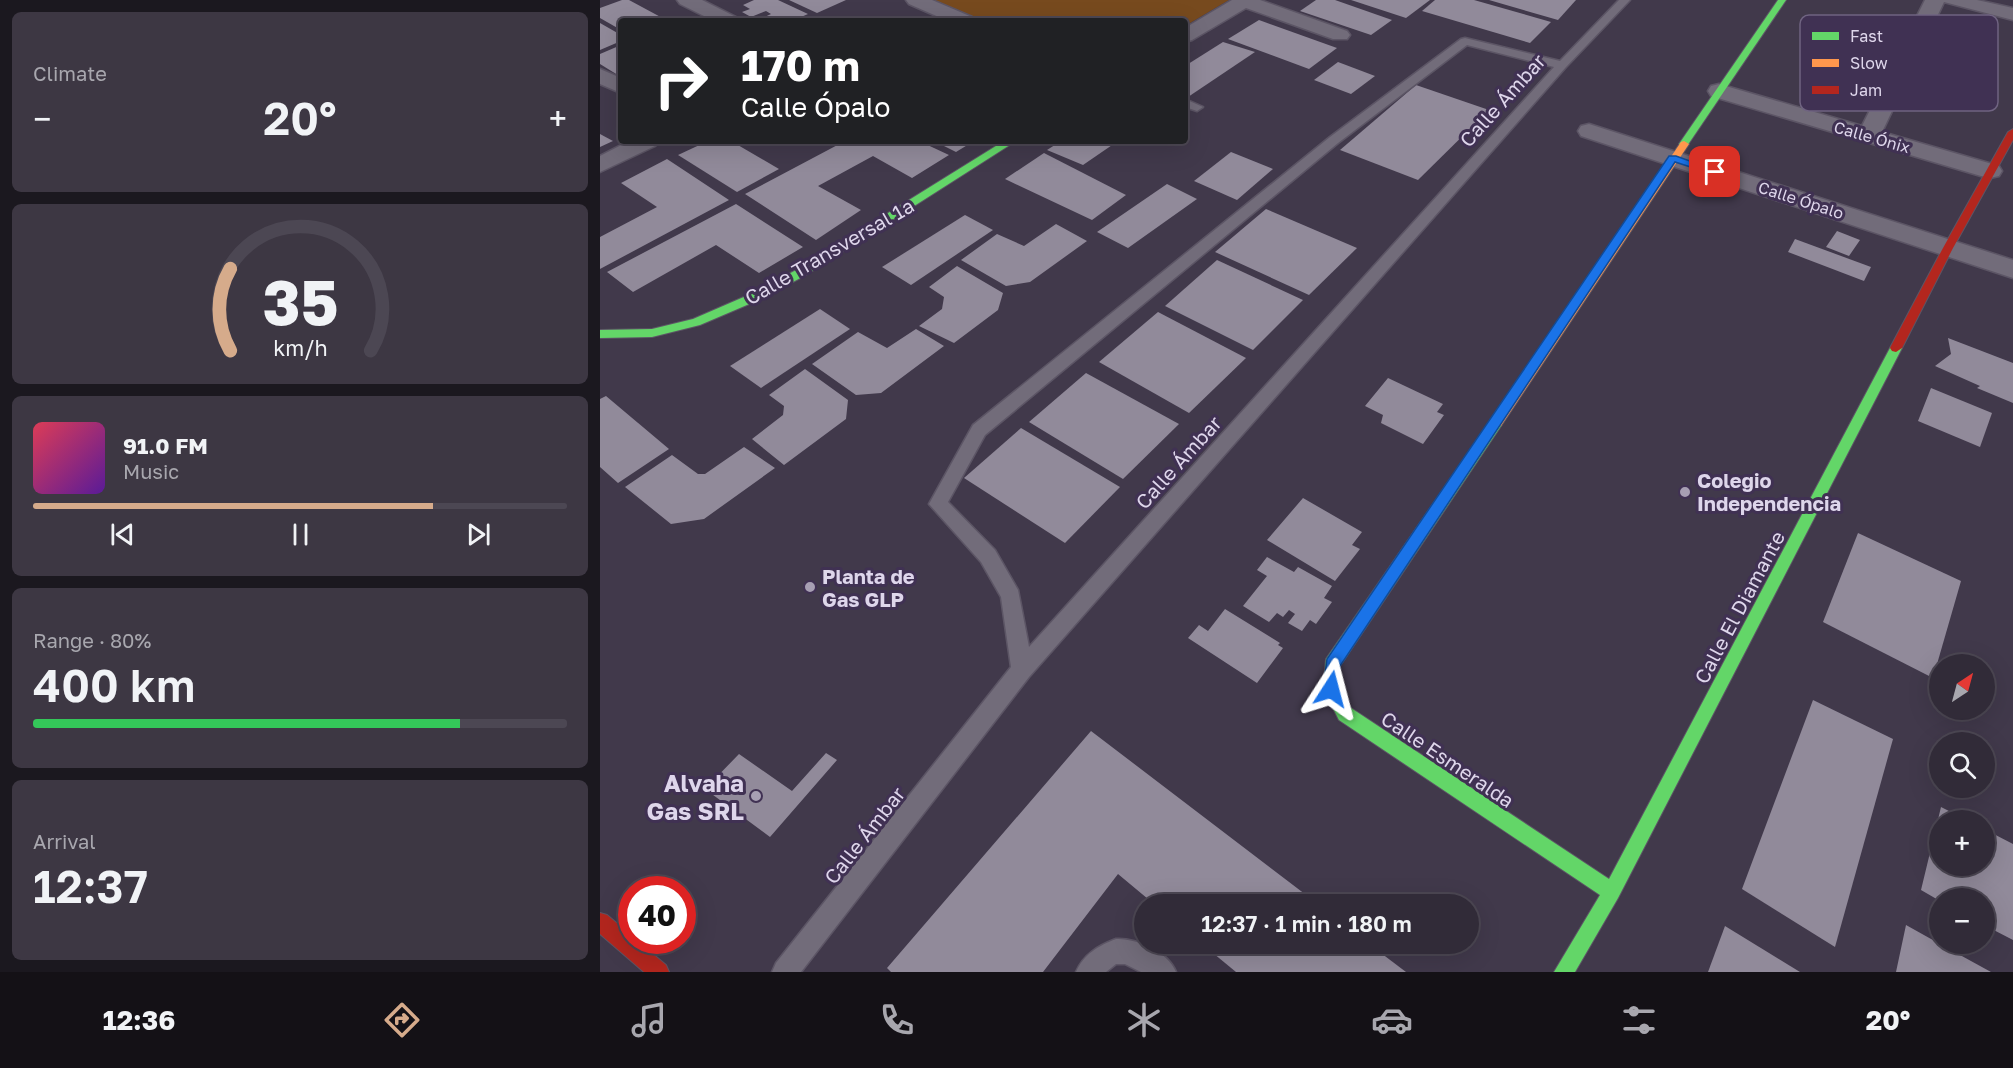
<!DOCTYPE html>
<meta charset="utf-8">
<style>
:root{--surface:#312b38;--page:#3d3743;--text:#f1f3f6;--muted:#a8a7ae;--line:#4c4753;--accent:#d6ab8b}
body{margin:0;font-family:"Golos Text",sans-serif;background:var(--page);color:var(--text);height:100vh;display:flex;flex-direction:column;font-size:22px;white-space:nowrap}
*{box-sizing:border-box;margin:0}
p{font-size:20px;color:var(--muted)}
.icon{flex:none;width:33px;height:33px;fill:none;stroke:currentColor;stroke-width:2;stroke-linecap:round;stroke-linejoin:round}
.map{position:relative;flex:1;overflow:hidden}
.panel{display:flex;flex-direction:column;gap:12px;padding:12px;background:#1b181f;width:600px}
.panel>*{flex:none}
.guide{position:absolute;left:18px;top:18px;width:570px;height:126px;border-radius:6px;box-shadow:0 6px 24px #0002,0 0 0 2px var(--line);background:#202124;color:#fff;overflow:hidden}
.needle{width:39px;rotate:36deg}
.buttons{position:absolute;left:1329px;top:654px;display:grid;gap:12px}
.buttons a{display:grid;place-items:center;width:66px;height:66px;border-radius:50%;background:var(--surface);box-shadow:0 6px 24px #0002,0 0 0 2px var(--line);font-size:30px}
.speed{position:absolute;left:18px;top:876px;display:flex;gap:12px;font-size:30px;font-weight:700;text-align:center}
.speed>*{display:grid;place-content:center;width:78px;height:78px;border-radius:50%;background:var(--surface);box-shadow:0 6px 24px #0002,0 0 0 2px var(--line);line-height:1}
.speed .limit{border:9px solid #d22;background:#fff;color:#111}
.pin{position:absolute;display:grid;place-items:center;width:51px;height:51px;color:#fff;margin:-26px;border-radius:12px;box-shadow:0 3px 9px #0006}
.me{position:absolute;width:66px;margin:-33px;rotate:9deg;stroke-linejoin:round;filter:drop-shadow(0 0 4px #0008)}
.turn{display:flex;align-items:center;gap:21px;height:126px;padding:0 24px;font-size:27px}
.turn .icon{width:78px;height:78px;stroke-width:2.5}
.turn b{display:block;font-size:42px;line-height:51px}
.big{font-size:45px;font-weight:600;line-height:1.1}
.panel .card{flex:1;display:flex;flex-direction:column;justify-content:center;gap:9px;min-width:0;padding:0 21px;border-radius:9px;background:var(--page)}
.panel .dial{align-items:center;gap:0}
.dial svg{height:156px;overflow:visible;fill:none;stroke:var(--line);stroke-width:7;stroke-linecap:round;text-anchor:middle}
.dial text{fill:var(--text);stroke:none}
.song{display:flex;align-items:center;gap:18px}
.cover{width:72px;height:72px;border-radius:9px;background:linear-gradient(135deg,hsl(350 70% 55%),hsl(270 70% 35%))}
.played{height:6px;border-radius:3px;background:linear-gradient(90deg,var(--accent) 75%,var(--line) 75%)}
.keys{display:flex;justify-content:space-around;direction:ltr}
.heat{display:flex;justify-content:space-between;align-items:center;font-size:33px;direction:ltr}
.charge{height:9px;border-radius:4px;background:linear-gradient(90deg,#34c759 80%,var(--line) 0)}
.trip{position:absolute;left:534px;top:894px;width:345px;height:60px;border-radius:30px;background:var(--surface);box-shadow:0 6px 24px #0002,0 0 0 2px var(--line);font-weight:600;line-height:60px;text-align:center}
.tab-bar{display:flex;height:96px;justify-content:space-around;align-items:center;background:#141116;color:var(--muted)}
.tab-bar .icon{width:42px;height:42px}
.tab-bar .selected{color:var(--accent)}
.tab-bar b{font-size:27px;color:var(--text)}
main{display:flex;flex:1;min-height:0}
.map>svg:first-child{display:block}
</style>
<main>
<section class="panel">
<div class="card"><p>Climate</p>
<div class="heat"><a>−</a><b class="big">20°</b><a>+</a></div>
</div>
<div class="card dial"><svg viewBox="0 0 100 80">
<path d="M14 69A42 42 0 1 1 86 69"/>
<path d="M14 69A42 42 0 0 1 14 27" stroke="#d6ab8b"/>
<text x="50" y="56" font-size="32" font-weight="700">35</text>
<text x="50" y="72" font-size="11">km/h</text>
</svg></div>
<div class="card">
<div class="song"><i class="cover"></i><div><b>91.0 FM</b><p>Music</p></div></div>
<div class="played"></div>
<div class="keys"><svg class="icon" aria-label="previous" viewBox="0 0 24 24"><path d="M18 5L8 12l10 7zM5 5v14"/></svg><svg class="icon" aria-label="pause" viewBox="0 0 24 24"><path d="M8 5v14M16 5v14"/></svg><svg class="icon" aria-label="next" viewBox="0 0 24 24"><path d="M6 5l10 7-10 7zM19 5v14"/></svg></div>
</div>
<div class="card"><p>Range · 80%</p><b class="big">400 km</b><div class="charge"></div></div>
<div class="card"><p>Arrival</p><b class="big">12:37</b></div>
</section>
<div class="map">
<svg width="1413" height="972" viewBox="0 0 1413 972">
<rect width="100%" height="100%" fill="#41394b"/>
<polygon fill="#774a1e" points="316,0 629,0 585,26 585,21 368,21"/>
<g fill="#918a9a">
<polygon points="22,0 29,0 68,21 21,21 21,30 0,18 0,8"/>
<polygon points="154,0 178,0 208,14 192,21 156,21 171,14 166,11 151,17 142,12 150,9 143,5"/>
<polygon points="189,0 246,0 217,13"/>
<polygon points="716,0 735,0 792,20 771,35 700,11"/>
<polygon points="751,0 830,0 806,18"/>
<polygon points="835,0 874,0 951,22 930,43 822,11"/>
<polygon points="889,0 976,0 958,20"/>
<polygon points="659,20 737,48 709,69 628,39"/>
<polygon points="0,23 21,35 21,41 0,50"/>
<polygon points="623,42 655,52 588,97 585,96 585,66"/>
<polygon points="21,45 21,77 0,64 0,54"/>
<polygon points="738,62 775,76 751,94 714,80"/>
<polygon points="816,85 889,110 818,180 740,150"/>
<polygon points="0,134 13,141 0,147"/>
<polygon points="108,141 131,141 179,169 137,192 78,155"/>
<polygon points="245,141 319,141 349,155 312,178 273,156 218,186 261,210 216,240 145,194"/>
<polygon points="334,141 374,141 356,152"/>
<polygon points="461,141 518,141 483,165 447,150"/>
<polygon points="631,152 673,169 637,200 594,181"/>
<polygon points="444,153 526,195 492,220 405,179"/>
<polygon points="67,159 129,200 0,269 0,237 57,207 21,183"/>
<polygon points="567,184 597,199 528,248 497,232"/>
<polygon points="136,204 203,247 159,273 116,245 33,292 7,272"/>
<polygon points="666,209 757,248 709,295 615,252"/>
<polygon points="365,215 393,230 311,285 282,267"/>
<polygon points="456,224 487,241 430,282 406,286 361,260 397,234 424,246"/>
<polygon points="1237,231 1260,240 1249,256 1226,247"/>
<polygon points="1195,239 1271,267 1264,281 1188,252"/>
<polygon points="617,260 703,300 653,350 565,306"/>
<polygon points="357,266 403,293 398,310 354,343 319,326 342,309 344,297 329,287"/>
<polygon points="220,309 250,329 161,388 130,366"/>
<polygon points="558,312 646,358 589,413 499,362"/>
<polygon points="316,329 344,346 281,393 256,395 212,364 258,332 287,348"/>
<polygon points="1348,338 1413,363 1413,403 1377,388 1380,386 1335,366 1351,354"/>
<polygon points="205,369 248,400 246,419 184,465 152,439 183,415 184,406 169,395"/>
<polygon points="486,373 579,424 523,479 429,422"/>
<polygon points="788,378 843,404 837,412 844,415 823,444 781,423 783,415 765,406"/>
<polygon points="1331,388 1392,413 1380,447 1318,421"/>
<polygon points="6,396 69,449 18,483 0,467 0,399"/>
<polygon points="421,428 520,487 465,543 364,478"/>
<polygon points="144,447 175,468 104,519 71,524 25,487 72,455 98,474 105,474"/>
<polygon points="703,498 762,532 752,545 760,549 735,581 667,540"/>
<polygon points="1258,533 1361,581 1333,678 1223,622"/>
<polygon points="667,557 694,572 698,567 732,586 724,598 732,602 716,624 710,620 702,631 688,623 695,614 689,610 683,617 677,613 669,622 643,606 667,576 657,570"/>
<polygon points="625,609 680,643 678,645 683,648 657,683 588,638 599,625 608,631"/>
<polygon points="1213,700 1293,739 1235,947 1142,889"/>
<polygon points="491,731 718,904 554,904 518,874 443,972 291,972 287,968"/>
<polygon points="226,753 237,760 170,837 105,789 139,754 192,791"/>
<polygon points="1341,807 1367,820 1340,820 1340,866 1384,866 1384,829 1413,844 1413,940 1384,925 1384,898 1340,898 1340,901 1321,890"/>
<polygon points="1306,925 1340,944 1391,972 1296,972"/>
<polygon points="1125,926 1200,972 1108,972"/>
<polygon points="602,944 769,944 806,972 636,972"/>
</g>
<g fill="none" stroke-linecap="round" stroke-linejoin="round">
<g stroke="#5c5565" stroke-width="3">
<g id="lane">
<path d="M1019,0H1030L966,67L429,677L201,972H172L176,963L411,667L401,597L381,562L329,504L373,425L730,137L861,39L865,38L960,61ZM867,45L954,67L429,647L418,590L395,550L348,502L385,435L738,143Z"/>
<polygon points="585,99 603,107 597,111 585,107"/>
<path d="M516,939C537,938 568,952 576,972H541L525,964H516L506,972H476C484,954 498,946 516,939Z"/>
</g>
</g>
<g stroke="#5c5565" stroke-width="3">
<g id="street">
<polygon points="77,0 102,0 136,17 139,21 114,21 80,4"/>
<polygon points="306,0 332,0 372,17 375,21 348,21 309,4"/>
<polygon points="632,0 660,0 747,31 750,35 747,39 733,39 646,8 592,40 585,42 585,28"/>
<polygon points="1325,0 1377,0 1413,8 1413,20 1344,2 1282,132 1399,166 1402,171 1399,176 1390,178 1381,176 1111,96 1108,91 1111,86 1119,84 1262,126"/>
<polygon points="0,69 21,78 21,93 0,84"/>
<polygon points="989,124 1413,260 1413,278 981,136 978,131 981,126"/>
<polygon points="29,141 59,141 55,146 0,172 0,156"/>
</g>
</g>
<g stroke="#5c5565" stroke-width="2">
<g id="fast">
<polygon points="1178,0 1186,0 1087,146 1081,146 1079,144"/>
<polygon points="404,141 416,141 206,275 161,299 100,325 52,337 0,338 0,330 52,329 93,319 153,293 198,269"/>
<polygon points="1296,344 1302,348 1018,898 975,972 954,972 1000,895 739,720 723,689 726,659 891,420 901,420 902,423 901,426 740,666 739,688 751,708 1009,879 1290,348"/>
</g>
</g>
<g stroke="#5c5565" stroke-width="2">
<polygon id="slow" points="1084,141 1089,144 901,426 891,426 890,423 891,420 1081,142"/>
</g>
<g stroke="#5c5565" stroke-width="2">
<g id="jam">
<polygon points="1413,129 1413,140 1353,248 1302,348 1296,352 1292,351 1290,348 1343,248 1408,132"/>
<polygon points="0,913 7,915 32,936 32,940 36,940 66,965 69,972 44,972 0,934"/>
</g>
</g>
<use href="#lane" fill="#726c7a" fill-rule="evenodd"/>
<use href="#street" fill="#726c7a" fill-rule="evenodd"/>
<use href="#fast" fill="#63d668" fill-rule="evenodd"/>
<use href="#slow" fill="#ff974d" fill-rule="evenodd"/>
<use href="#jam" fill="#b3261e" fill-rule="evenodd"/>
</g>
<polygon fill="#1a73e8" stroke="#114b97" stroke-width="1.5" points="1069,156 1076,156 1120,172 1115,175 1075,162 740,666 737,694 731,696 725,694 723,689 727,659"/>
<g fill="#a79fb3" stroke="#403153" stroke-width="2">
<circle cx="1085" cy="492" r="6"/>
<circle cx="210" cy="587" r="6"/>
<circle cx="156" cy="796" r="6"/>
</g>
<g text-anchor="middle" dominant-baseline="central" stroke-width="6" stroke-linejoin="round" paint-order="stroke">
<g font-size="16" fill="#ded6eb" stroke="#403153">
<text transform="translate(1272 137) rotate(16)">Calle Ónix</text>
<text transform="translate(1201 200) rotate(18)">Calle Ópalo</text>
</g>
<g font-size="20" fill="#ded6eb" stroke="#403153">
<text transform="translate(902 100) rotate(-48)">Calle Ámbar</text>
<text transform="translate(229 251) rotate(-30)">Calle Transversal 1a</text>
<text transform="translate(578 462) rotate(-48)">Calle Ámbar</text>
<text transform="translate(1139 607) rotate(-62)">Calle El Diamante</text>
<text transform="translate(848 759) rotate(34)">Calle Esmeralda</text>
<text transform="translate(264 835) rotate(-52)">Calle Ámbar</text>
</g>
<g font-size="20" font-weight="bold" fill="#ded6eb" stroke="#403153" text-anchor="start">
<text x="1097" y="480">Colegio<tspan x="1097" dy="23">Independencia</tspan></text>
<text x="222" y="576">Planta de<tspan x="222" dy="23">Gas GLP</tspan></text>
</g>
<g font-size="24" font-weight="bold" fill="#ded6eb" stroke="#403153" text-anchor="end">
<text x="144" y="782">Alvaha<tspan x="144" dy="28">Gas SRL</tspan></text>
</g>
</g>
<rect x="1200" y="15" width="198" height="96" rx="9" fill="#403153" stroke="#6f6381" stroke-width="1.5"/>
<rect x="1212" y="32" width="27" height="8" fill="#63d668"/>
<rect x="1212" y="59" width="27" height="8" fill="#ff974d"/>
<rect x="1212" y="86" width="27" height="8" fill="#b3261e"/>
<g font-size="16" fill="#ded6eb">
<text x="1250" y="42">Fast</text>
<text x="1250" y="69">Slow</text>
<text x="1250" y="96">Jam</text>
</g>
</svg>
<div class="buttons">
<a><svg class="needle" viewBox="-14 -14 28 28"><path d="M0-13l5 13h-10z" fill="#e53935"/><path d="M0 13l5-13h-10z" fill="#a8a7ae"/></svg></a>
<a><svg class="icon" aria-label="search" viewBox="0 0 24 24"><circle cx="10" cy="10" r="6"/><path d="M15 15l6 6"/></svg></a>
<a>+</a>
<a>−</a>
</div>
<div class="speed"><div class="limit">40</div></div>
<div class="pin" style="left:1115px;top:172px;background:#d93025"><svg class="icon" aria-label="arrive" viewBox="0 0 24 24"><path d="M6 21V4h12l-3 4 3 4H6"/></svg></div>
<svg class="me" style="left:731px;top:689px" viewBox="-20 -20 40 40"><path d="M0-17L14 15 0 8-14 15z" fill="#1a73e8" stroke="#fff" stroke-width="4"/></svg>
<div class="trip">12:37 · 1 min · 180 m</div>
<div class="guide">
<div class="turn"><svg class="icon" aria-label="right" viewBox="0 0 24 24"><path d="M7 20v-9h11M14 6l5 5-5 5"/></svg><div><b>170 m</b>Calle Ópalo</div></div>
</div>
</div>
</main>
<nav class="tab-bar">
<b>12:36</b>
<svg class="icon selected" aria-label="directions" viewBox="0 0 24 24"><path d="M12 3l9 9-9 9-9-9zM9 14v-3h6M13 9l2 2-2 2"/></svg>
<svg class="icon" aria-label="music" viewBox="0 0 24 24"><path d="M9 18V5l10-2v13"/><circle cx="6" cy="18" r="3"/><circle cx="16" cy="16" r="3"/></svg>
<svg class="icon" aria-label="phone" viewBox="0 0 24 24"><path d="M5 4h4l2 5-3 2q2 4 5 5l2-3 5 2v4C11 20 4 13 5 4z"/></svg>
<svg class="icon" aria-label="climate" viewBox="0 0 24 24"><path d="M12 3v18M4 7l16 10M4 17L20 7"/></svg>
<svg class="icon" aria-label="car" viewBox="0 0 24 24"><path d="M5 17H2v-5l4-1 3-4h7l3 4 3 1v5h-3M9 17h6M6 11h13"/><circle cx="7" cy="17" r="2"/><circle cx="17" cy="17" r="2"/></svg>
<svg class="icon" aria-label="filters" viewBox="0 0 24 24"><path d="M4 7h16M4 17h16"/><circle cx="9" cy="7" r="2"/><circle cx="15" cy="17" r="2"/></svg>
<b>20°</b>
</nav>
